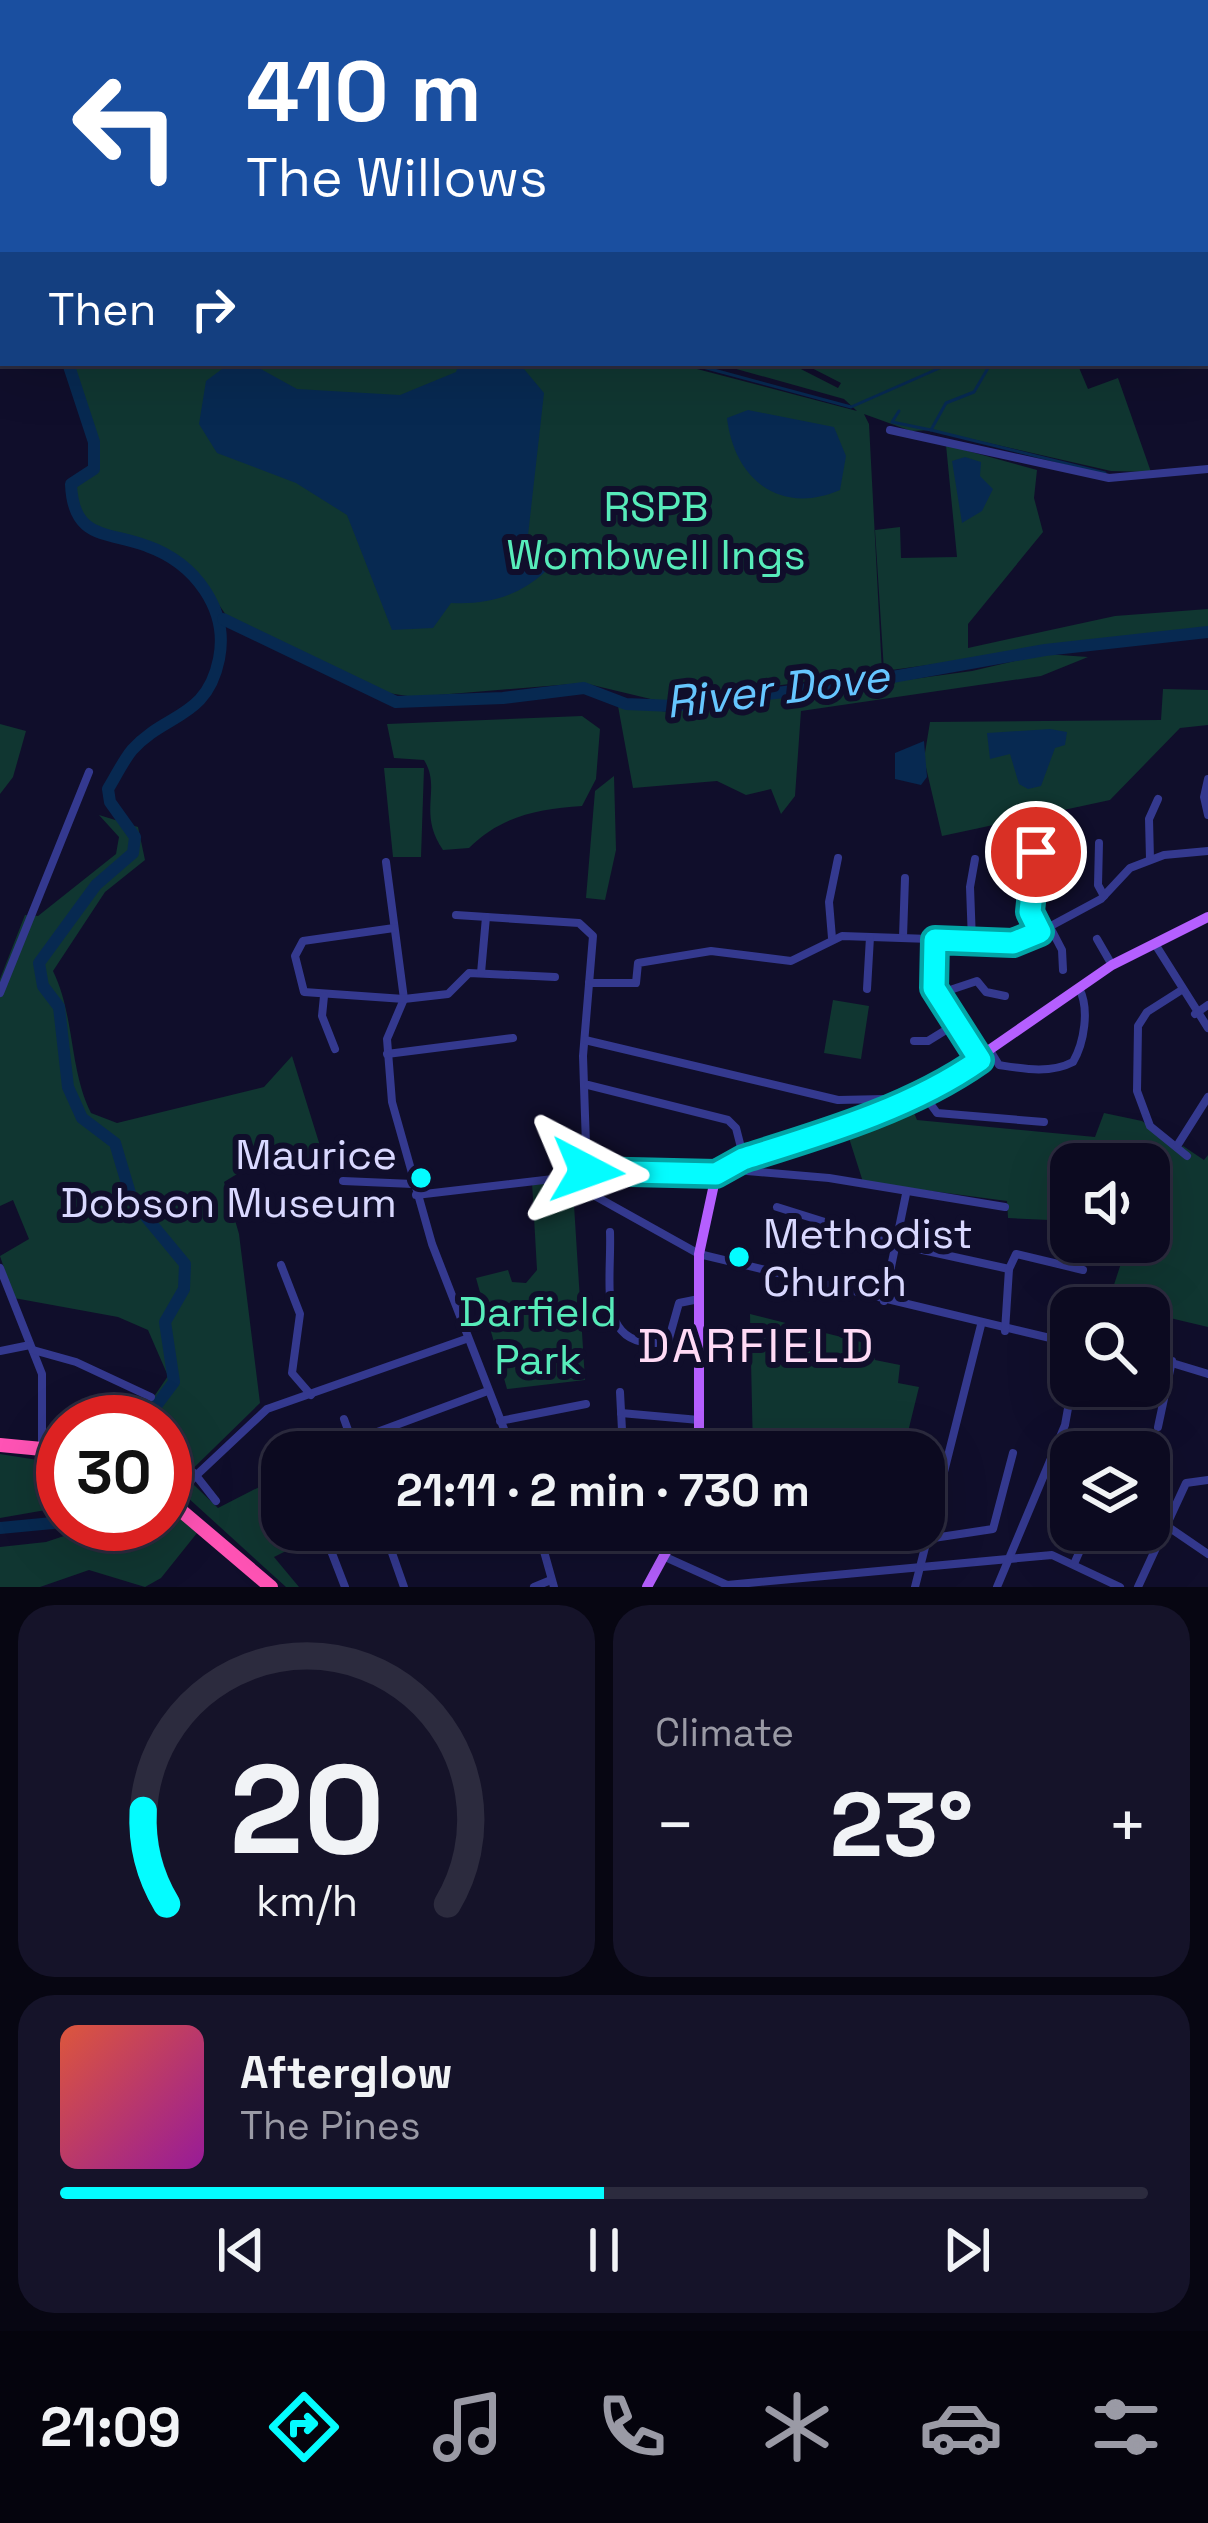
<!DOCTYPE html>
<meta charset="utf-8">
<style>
:root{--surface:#0c0a20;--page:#151329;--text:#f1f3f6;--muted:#9a9aa5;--line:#2c2b3e;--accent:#04fcff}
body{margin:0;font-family:"Space Grotesk",sans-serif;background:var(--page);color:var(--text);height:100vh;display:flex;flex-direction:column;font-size:45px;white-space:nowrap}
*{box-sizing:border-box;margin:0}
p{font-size:39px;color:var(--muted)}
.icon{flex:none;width:66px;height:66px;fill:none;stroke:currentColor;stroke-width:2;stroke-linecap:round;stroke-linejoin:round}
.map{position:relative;height:1587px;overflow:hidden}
.panel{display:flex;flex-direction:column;gap:18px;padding:18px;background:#070612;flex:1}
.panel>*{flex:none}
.top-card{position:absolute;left:0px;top:0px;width:1209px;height:366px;box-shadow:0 12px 48px #0002,0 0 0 3px var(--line);background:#1a4fa0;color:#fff;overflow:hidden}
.fabs{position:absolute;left:1050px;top:1143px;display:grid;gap:24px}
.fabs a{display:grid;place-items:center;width:120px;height:120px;border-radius:24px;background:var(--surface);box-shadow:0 12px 48px #0002,0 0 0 3px var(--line);font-size:60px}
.speed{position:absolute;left:36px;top:1395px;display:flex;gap:24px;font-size:60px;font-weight:700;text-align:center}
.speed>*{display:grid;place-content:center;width:156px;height:156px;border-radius:50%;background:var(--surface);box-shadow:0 12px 48px #0002,0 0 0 3px var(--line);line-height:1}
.speed .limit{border:18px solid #d22;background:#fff;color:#111}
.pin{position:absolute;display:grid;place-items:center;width:102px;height:102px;color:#fff;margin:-51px;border:6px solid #fff;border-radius:50%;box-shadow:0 3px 12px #0007}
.me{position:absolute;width:132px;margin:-66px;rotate:94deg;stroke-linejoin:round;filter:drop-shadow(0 0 9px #0008)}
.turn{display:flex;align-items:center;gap:42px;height:252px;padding:0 48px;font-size:54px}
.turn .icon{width:156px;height:156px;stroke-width:2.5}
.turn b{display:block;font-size:84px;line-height:102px}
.then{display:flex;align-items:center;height:114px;padding:0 48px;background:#0003;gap:24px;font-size:45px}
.big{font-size:90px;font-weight:700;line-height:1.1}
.panel .tile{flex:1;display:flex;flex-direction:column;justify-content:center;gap:18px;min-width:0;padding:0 42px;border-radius:36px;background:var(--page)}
.panel .dial{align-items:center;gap:0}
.dial svg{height:312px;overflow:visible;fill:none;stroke:var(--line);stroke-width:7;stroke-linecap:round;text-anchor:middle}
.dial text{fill:var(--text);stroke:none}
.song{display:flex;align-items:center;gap:36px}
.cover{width:144px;height:144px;border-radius:18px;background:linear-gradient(135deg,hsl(10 70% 55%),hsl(300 70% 35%))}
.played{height:12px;border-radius:6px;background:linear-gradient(90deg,var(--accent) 50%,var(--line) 50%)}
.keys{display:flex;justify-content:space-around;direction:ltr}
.heat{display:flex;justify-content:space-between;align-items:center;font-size:66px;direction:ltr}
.panel .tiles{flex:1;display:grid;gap:18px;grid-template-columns:1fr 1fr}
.tile:last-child{grid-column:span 2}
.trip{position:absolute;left:261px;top:1431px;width:684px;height:120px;border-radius:36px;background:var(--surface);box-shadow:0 12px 48px #0002,0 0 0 3px var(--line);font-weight:700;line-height:120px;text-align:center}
.tabs{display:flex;height:192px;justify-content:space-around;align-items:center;background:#05040d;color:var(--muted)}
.tabs .icon{width:84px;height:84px}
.tabs .selected{color:var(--accent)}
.tabs b{font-size:54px;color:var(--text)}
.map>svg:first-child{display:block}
</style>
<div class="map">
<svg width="1208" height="1587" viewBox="0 0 1208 1587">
<rect width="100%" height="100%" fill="#100e2b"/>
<g fill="#103631">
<polygon points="1005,0 1208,0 1208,248 1206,3"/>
<polygon points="71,363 674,363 857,411 844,399 715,363 789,363 838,388 841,383 802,363 1077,363 1088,389 1118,378 1151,472 1111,471 932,430 911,431 864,414 869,424 882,672 659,701 584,683 414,697 388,693 226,615 199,576 175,554 89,524 75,504 76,486 97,472 98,442"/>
<polygon points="946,445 1037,470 1034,498 1043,532 968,624 968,648 1115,616 1208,609 1208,627 884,671 875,530 900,527 901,558 957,557"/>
<polygon points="1045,654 1088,657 1041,676 801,711 795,796 781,814 771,789 746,795 717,781 633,788 618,706 670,712 972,671"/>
<polygon points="1163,689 1208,690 1208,725 1180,728 1110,800 942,836 924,759 930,722 1161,720"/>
<path d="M582,716L600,729L596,779L582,806C538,809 501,816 469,848L443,850C417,812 442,789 424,760L394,758L387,724Z"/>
<polygon points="0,724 26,731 13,777 0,794"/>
<polygon points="384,768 424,768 421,857 393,857"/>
<polygon points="614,776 616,850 605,900 586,898 595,791"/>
<path d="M99,815L138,827L145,860L105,892L53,971C75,1016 69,1069 91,1113L117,1123L264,1087L292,1056L326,1165C284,1147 261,1159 224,1182L239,1234L260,1403L171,1490L165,1487V1422H128L138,1420L168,1376L148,1330L118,1317L14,1298L0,1256L29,1239L13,1200L0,1206V979L25,915L38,916L116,854L119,837Z"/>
<polygon points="833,1000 869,1006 861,1059 824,1053"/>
<polygon points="910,1103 917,1120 1095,1137 1104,1113 1142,1121 1179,1149 1183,1146 1204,1160 1208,1155 1208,1327 1149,1313 1149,1308 1108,1303 1127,1245 1122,1242 1149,1242 1149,1164 1071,1164 1071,1221 1008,1218 1007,1201 863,1182 849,1138 819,1138"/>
<polygon points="532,1182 573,1189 585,1380 507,1389 476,1278 508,1270 512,1282 526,1283 537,1270"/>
<polygon points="750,1314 873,1345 875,1360 900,1365 898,1383 919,1387 907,1436 822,1452 753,1452"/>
<polygon points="0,1454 63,1464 63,1507 0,1518"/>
<polygon points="267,1483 292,1548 274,1557 299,1587 286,1587 186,1496 194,1485 218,1508"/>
<polygon points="165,1504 197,1533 161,1578 145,1587 89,1570 40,1587 0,1587 0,1547 46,1542 100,1524 165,1524"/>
</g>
<g fill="#072951">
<path d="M230,363H250L297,389L400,395L456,372L459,363H519L544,393L526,553L546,571C519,596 488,605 451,603L433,628L392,630L347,515L296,483L217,453L199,424L206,381Z"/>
<path d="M748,410L834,427L846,456L840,490C780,516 734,479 727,418Z"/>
<polygon points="965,457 981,462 980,476 993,489 982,511 962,523 952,461"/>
<polygon points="1050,729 1067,732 1065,745 1055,748 1041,786 1028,789 1019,784 1010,754 990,759 987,733"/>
<polygon points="924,741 927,777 921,785 895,779 895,753"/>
</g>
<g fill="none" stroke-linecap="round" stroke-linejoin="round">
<g stroke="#072951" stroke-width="3">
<polyline points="303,0 305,3"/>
<polyline points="1206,246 1208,244"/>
<polyline points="688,363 851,407 951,363"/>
<polyline points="899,411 892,422 931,430 946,403 974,392 991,363"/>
<polyline points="931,430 1105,473"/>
</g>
<g stroke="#072951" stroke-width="12">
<polyline points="133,0 133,3"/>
<path d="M68,363L94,442V469L71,484C73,541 109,531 147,546C195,563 229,609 219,659C207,719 165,713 132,750C123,761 116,776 108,789L110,802L135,837L133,853L96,885L39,963L43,986L59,1007L68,1087L82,1118L115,1143L132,1200L185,1264L184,1289L165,1322L174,1382L144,1422"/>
<polyline points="223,619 396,702 503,698 584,688 626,704 673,706 864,682 1045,650 1208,632"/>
<polyline points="0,1528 63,1522"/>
</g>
<g stroke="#34398f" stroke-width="8">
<polyline points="890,430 1109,478 1208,469"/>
<polyline points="1208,779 1204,797 1208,815"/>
<polyline points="1099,843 1098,885 1104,896"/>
<polyline points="1036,852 1031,912 1040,932"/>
<polyline points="1150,859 1149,819 1158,799"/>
<polyline points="386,862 404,999 387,1039 392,1102 432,1244 513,1452"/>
<polyline points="456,915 579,923 593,936 583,1056 587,1175"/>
<polyline points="1050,927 1062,950 1063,970"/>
<polyline points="394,928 303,941 295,956 304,992 404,999 448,994 469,973 555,977"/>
<polyline points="903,937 905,878"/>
<polyline points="832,938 829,902 838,858"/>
<polyline points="1097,939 1112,965"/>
<polyline points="935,940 934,987 979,1059"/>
<polyline points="972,941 970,887 975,859"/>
<polyline points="1155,944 1208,1028"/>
<polyline points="481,973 486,917"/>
<polyline points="589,983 636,983 638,963 711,951 791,961 842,936 1021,942 1101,899 1130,868 1164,855 1208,851"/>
<polyline points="867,989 870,937"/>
<polyline points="1180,991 1147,1012 1138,1026 1137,1091 1150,1126 1187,1156"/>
<polyline points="0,993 89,772"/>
<polyline points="938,994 977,981 986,992 1005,996"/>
<polyline points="324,996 322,1016 335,1049"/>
<polyline points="1195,1014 1208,1005"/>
<polyline points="585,1040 838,1100 885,1099 888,1107"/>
<polyline points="914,1041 928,1041 954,1025"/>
<path d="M991,1052L999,1065C1024,1069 1050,1074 1073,1062C1084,1043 1090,1009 1079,988"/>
<polyline points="387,1054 513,1038"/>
<polyline points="588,1085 728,1120 736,1128 744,1159"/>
<polyline points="924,1095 937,1113 1044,1122"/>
<polyline points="1177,1146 1208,1097"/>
<polyline points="737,1163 747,1171 829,1178 1005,1207"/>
<polyline points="561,1177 699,1254 1071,1343"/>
<polyline points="343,1181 413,1184"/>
<polyline points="416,1195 587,1175 716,1175"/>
<polyline points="777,1207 895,1244 1009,1269"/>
<path d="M610,1232C612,1284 594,1352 668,1342L679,1303L699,1299"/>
<polyline points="281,1265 300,1314 292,1373 311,1395"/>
<polyline points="0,1268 42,1374 42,1447"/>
<polyline points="884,1301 906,1194"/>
<polyline points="1005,1331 1009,1269 1016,1254 1083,1270"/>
<polyline points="33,1350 76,1362 151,1397"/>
<polyline points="0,1351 30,1345"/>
<polyline points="1149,1356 1208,1374"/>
<polyline points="620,1392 622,1430"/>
<polyline points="621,1413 699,1420"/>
<polyline points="344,1419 356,1452"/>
<polyline points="500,1421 586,1404"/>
<polyline points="68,1422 99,1418 110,1398"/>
<polyline points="1158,1427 1172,1361"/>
<polyline points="353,1441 485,1392"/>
<polyline points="589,1452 591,1452"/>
<polyline points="194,1473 216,1501"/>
<polyline points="924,1482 942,1480"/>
<polyline points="170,1500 267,1409 466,1339"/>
<polyline points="1164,1524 1208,1554"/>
<polyline points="323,1530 345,1587"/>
<polyline points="384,1530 404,1587"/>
<polyline points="538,1530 554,1587"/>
<polyline points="927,1539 993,1529 1013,1453"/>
<polyline points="663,1556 727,1585 1052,1555 1120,1587"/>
<polyline points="1074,1564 1089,1530"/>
<polyline points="534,1587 551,1580"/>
<polyline points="915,1587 981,1325"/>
<polyline points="997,1587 1065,1425 1072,1386"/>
<polyline points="1138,1587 1186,1483 1208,1480"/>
</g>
<g stroke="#b55fff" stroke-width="10">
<polyline points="699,1452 699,1254 716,1175 744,1159 924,1095 1112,965 1208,917"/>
<polyline points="647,1587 678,1530"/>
</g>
<g stroke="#ff53b5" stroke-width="14">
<polyline points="0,1445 63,1451"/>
<polyline points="165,1497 271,1587"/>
</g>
</g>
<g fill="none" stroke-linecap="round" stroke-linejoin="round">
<g stroke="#03a4a6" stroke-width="30">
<path id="route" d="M587,1171L716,1174L743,1159C823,1134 912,1108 980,1060L934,988L935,940L1013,943L1040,932L1030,912L1036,852"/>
</g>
<use href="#route" stroke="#04fcff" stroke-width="21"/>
</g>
<g fill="#04fcff" stroke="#100e2b" stroke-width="4.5">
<circle cx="421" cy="1178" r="12"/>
<circle cx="739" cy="1257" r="12"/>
</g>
<g text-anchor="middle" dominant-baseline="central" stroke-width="12" stroke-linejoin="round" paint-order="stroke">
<g font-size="42" fill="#57ecba" stroke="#100e2b">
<text x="656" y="506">RSPB<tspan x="656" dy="48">Wombwell Ings</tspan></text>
<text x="538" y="1311">Darfield<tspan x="538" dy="48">Park</tspan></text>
</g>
<g font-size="42" fill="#d9d8ff" stroke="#100e2b" text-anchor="end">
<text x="397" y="1154">Maurice<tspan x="397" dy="48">Dobson Museum</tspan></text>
<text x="763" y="1233" text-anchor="start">Methodist<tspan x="763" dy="48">Church</tspan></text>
</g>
<g font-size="45" font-style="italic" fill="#66c6ff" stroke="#100e2b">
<text transform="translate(777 689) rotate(-7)">River Dove</text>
</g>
<g font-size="48" letter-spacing="3" fill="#ffdaf5" stroke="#100e2b">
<text x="757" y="1345">DARFIELD</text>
</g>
</g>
</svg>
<div class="fabs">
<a><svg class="icon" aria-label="sound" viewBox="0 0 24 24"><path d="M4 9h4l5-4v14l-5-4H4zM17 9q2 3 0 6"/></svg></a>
<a><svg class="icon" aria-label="search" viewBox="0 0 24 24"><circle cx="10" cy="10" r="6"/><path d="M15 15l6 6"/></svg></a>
<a><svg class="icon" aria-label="layers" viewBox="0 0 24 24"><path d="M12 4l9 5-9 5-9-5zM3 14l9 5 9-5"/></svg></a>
</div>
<div class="speed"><div class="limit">30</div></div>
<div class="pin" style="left:1036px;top:852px;background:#d93025"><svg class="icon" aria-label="arrive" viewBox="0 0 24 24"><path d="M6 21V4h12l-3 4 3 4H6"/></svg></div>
<svg class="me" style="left:587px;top:1171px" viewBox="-20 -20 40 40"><path d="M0-17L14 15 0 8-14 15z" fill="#04fcff" stroke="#fff" stroke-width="4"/></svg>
<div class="trip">21:11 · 2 min · 730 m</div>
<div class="top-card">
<div class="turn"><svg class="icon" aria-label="left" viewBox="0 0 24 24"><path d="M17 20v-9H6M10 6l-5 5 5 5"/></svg><div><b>410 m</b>The Willows</div></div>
<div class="then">Then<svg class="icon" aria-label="right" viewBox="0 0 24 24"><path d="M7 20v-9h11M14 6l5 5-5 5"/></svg></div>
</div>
</div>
<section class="panel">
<div class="tiles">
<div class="tile dial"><svg viewBox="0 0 100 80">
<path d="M14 69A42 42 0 1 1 86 69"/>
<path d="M14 69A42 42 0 0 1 8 45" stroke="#04fcff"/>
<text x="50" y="56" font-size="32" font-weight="700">20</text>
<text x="50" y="72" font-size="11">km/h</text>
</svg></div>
<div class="tile"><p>Climate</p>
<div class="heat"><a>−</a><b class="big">23°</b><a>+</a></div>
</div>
<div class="tile">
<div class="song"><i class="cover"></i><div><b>Afterglow</b><p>The Pines</p></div></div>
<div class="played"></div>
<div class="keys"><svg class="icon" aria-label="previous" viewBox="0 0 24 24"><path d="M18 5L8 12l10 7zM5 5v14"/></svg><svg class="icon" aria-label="pause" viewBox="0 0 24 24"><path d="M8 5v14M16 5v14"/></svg><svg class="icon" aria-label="next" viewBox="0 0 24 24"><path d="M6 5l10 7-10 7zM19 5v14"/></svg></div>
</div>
</div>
</section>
<nav class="tabs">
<b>21:09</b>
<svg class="icon selected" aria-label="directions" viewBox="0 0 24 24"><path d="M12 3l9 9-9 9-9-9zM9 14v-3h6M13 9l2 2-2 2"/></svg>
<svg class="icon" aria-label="music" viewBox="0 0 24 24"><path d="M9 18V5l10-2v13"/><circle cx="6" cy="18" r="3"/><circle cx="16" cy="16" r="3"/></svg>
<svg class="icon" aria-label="phone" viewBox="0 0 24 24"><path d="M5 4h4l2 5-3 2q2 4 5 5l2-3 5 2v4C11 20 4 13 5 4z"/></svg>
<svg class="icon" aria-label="climate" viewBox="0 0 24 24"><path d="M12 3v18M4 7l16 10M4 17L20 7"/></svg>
<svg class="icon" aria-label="car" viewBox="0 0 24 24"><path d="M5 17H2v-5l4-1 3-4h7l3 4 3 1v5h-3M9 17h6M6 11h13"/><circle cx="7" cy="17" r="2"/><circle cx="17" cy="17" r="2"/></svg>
<svg class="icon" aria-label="filters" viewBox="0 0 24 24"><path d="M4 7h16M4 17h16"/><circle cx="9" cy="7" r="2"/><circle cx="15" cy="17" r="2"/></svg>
</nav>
